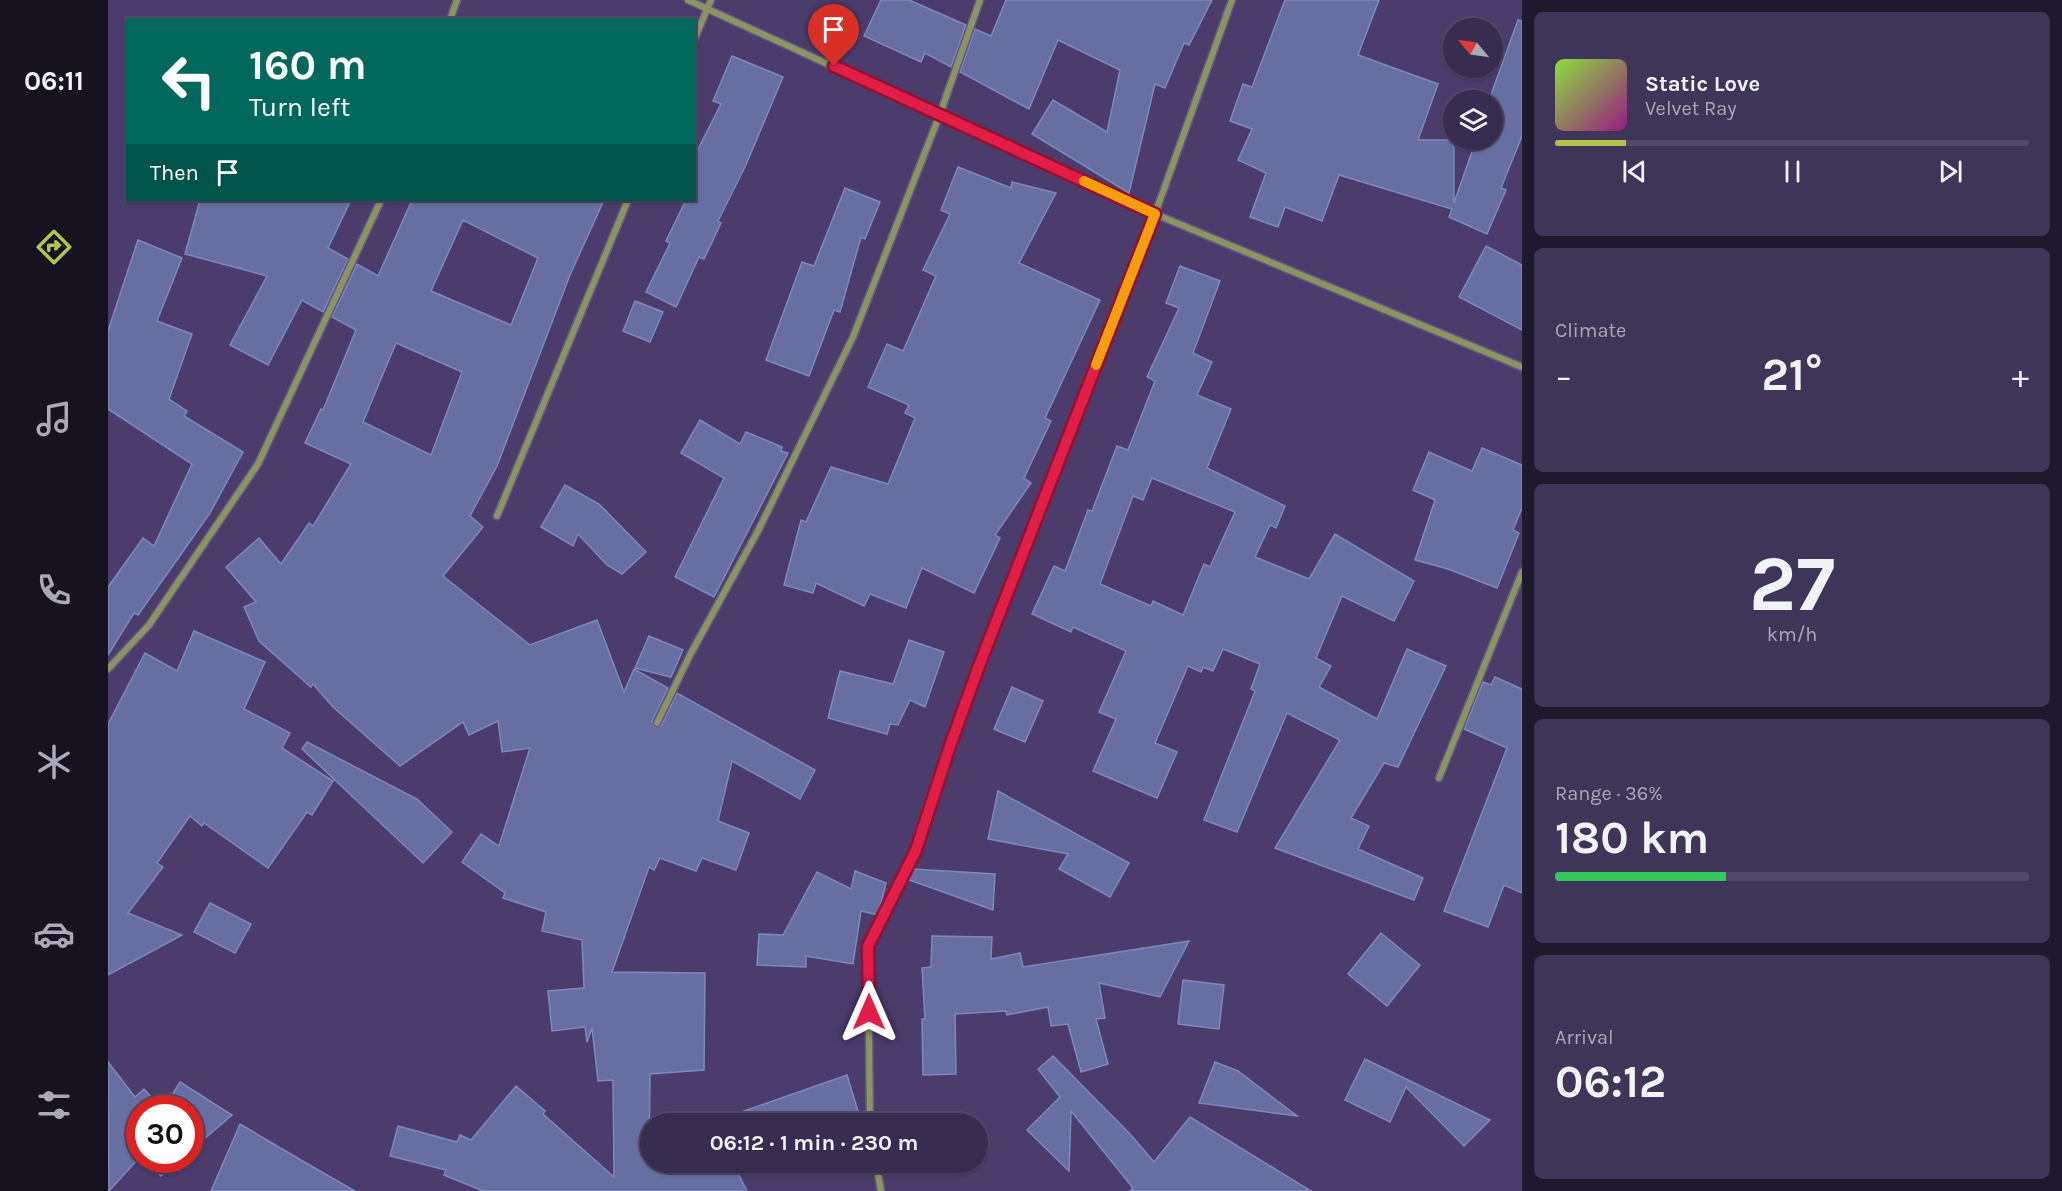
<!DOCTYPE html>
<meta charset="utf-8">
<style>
:root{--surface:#382d51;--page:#3f3558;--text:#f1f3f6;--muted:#aba8b7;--line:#524968;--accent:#b2c34c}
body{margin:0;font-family:Karla,sans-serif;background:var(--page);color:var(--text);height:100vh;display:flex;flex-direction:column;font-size:22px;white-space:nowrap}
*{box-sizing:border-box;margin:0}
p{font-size:20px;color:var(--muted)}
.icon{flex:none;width:33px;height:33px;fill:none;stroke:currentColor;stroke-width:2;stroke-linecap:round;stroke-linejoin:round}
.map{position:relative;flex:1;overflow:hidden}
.sheet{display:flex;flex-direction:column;gap:12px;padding:12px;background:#1f192d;width:540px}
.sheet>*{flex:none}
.guide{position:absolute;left:18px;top:18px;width:570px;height:183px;border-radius:0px;box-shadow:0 2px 4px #0004,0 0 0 2px var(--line);background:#00695c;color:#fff;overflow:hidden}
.needle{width:39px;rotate:299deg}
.fabs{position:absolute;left:1335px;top:18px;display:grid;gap:12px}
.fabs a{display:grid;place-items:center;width:60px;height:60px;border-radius:50%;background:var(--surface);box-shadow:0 2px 4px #0004,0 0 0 2px var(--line);font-size:30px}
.speed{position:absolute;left:18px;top:1095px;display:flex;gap:12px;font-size:30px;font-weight:700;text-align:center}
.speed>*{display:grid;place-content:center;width:78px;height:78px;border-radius:50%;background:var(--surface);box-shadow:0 2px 4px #0004,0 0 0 2px var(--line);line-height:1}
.speed .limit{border:9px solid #d22;background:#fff;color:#111}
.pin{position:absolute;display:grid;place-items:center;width:51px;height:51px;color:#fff;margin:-62px -26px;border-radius:50% 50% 50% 0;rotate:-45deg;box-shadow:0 0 6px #0007}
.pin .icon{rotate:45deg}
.me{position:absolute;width:66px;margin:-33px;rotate:0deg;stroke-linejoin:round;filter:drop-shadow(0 0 4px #0008)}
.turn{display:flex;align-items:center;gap:21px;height:126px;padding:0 24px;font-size:27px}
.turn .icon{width:78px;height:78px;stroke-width:2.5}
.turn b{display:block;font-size:42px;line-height:51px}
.then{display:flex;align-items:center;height:57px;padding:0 24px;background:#0003;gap:12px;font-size:22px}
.big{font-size:45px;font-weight:700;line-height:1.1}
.sheet .widget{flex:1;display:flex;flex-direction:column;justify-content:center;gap:9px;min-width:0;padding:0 21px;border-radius:9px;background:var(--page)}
.sheet .dial{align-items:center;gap:0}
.dial b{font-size:78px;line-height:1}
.song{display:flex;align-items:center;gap:18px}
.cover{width:72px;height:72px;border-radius:9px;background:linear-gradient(135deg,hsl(90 70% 55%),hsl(310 70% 35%))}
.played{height:6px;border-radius:3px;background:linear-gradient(90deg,var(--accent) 15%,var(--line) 15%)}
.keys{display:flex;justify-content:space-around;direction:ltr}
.heat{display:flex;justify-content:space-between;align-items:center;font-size:33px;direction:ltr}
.charge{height:9px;border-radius:4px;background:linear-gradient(90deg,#34c759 36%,var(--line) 0)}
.trip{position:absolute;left:532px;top:1113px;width:348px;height:60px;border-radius:30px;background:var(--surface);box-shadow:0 2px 4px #0004,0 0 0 2px var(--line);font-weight:700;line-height:60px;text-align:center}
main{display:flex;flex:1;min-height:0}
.tabs{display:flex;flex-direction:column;width:108px;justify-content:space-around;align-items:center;background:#161220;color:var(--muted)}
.tabs .icon{width:42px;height:42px}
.tabs .selected{color:var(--accent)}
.tabs b{font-size:27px;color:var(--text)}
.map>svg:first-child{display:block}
</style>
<main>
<nav class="tabs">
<b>06:11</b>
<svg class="icon selected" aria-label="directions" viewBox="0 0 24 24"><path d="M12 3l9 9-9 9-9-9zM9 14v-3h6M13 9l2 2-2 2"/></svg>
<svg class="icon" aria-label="music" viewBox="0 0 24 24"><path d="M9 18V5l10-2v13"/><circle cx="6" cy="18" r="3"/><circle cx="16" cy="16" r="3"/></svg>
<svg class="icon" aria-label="phone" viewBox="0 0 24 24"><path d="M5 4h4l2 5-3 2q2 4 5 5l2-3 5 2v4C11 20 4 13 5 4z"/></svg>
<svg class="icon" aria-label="climate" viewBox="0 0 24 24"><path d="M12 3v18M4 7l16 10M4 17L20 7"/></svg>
<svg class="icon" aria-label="car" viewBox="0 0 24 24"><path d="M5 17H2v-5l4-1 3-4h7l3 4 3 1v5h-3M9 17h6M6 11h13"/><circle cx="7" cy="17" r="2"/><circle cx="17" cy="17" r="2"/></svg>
<svg class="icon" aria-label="filters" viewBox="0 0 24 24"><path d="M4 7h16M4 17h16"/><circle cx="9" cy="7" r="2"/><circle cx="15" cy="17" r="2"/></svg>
</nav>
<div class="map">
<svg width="1414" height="1191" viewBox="0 0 1414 1191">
<rect width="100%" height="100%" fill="#4b3c6c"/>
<g fill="#676fa2" stroke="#7f88bd" stroke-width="1.5" fill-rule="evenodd">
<polygon points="773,0 801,0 858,25 843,67 817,53 813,62 756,36"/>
<polygon points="898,0 1104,0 1081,45 1076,43 1057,88 1047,84 1021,193 924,134 945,100 999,132 1012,70 950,40 921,109 852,72 867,29 883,36"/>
<polygon points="1177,0 1271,0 1250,55 1330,84 1310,140 1346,140 1346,203 1368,140 1384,140 1384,92 1410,20 1414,21 1414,136 1393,188 1398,190 1379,234 1341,217 1344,209 1231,175 1214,221 1177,207 1170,227 1142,217 1158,173 1130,160 1144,129 1122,121 1135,84 1144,87"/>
<polygon points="624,56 675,77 637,167 610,221 613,223 596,259 591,257 568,307 538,292 562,243 558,241 578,200 586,200 586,157 613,104 605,101"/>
<polygon points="850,167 903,188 904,182 948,193 911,263 992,300 937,418 943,421 916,478 923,483 887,535 892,538 866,593 814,568 798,608 762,594 756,606 708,583 705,593 676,585 693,520 698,522 723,467 780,484 807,418 797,413 801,405 760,387 779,344 795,351 828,276 815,270 842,214 833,210"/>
<polygon points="737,188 772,202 757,239 753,237 732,312 726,310 701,376 658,360 694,262 706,266"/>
<polygon points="92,200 243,200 220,248 240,259 215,312 194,300 160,365 122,345 159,276 77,254"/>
<path d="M304,200H496L462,275L389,466L362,516L375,527L335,576L422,645L489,620L516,692L526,669L560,688L544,721L546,727L553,726L569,693L707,770L692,799L624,761L610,821L641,833L628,870L594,858L588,871L552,858L546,870L541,867L504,972L597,973L596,1070L542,1074L541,1162H624L639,1191H375L336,1175L338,1170L282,1156L290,1126L349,1142L352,1135L363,1140L408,1086L437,1111L435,1114L506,1177L505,1080L490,1081L484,1028L479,1042L477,1027L444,1031L440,991L476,988L474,940L434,931L438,912L395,898L397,893L354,862L373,834L391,846L422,748L394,752L390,721L361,735L355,722L292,766L225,707L205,684L203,687L151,641L136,607L148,602L118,567L151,538L173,564L201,523L205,526L243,464L197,443L213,409L215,410L248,330L224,317L249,264L270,276ZM355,220L430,258L403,325L323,291ZM288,343L354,372L323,455L255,422Z"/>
<polygon points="30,240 74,258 49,321 84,334 61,399 79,411 76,416 135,452 102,513 30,615 26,613 0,655 0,587 35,538 46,546 84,464 0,409 0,331"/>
<polygon points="1378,246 1414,265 1414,330 1351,297"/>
<path d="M1072,266L1112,281L1085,353L1104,362L1089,395L1123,409L1099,468L1177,506L1168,528L1162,525L1147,557L1201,579L1227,534L1306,581L1286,621L1234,596L1208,658L1223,666L1211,687L1269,719L1299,649L1338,666L1290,767L1276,763L1243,818L1261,826L1250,849L1315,878L1306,900L1167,848L1232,740L1179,713L1129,832L1096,820L1147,691L1143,689L1152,664L1115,649L1105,671L1095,667L1093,672L1080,666L1047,743L1069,752L1049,798L985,771L1008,719L991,712L1018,651L965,627L963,632L924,614L946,566L957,571L980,510L984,511L1009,446L1020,450L1047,381L1039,377L1071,308L1058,303ZM1044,478L1127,512L1102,567L1096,564L1075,615L1045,601L1043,606L992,584L1025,496L1035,500Z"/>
<polygon points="527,301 555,312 542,342 515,331"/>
<polygon points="592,420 632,444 638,432 674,447 673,451 680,453 606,597 567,577 616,478 573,453"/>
<polygon points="1374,448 1414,465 1414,508 1405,530 1411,533 1389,588 1340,569 1307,560 1327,500 1305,490 1321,452 1364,471"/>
<polygon points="457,485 491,504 538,552 514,574 499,565 470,534 465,546 433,527"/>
<polygon points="86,631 157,662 136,709 182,733 174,748 225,781 204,815 199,812 160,868 96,823 94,826 82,816 49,863 55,867 20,913 74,935 0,975 0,724 37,653 69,671"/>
<polygon points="541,636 575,650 563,677 527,668"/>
<polygon points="801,640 836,652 817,707 802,700 790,725 782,724 779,734 720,718 732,671 785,684"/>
<polygon points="1387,677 1414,689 1414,893 1396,885 1380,927 1336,911 1399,748 1356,729 1375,682 1383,685"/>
<polygon points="904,687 935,701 917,742 886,729"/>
<polygon points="199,742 309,799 344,832 315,863 194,749"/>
<polygon points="890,791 1021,863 1002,897 951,869 960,854 880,839"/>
<polygon points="804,869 887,874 885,910 799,879"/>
<polygon points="747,871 778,883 770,915 753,911 745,964 698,956 698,967 649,965 651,934 675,935 709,872 743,889"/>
<polygon points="102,903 143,924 127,953 86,932"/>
<polygon points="1273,933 1312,965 1279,1006 1240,974"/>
<polygon points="824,936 884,937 883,959 912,953 915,967 1081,941 1052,997 991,983 997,1018 988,1019 1000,1064 973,1072 960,1024 943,1026 940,1007 899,1015 898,1011 847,1014 848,1074 815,1075 814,1019 817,1019 814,968 823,967"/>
<polygon points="1075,980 1116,985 1111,1029 1070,1024"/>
<polygon points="945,1056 1023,1135 1046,1162 1082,1117 1203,1191 1022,1191 1025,1188 963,1111 961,1171 919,1130 952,1097 930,1069"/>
<polygon points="1257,1059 1296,1078 1382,1120 1356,1146 1298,1087 1282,1122 1237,1100"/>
<polygon points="0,1062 27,1097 36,1089 53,1108 32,1108 32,1157 1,1191"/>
<polygon points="1107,1062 1130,1071 1189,1116 1091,1103"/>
<polygon points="739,1075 754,1124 614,1124 613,1119"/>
<polygon points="72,1082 124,1115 82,1151 82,1108 56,1108"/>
<polygon points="132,1124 198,1163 247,1191 103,1191"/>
<polygon points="39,1160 72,1160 53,1176"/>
</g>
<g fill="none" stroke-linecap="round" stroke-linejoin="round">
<g stroke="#655884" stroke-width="9">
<g id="minor">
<polyline points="580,0 1047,214 1414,367"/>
<polyline points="342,20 349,0"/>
<polyline points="586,40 603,0"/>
<polyline points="389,516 520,200"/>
<polyline points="0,669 41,625 150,464 273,200"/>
<polyline points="549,723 582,655 651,529 745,337 832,114 872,0"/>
<polyline points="1331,778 1414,572"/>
<polyline points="762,1124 760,947 808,850 841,746 1047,214 1124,0"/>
<polyline points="768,1162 773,1191"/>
</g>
</g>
<use href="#minor" stroke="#8b955f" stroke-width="6"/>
</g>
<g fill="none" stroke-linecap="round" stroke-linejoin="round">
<g stroke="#92132f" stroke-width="15">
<polyline id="route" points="726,66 1047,214 871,666 842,746 808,850 760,946 761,1012"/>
</g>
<use href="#route" stroke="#e11d48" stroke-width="10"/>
<polyline stroke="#f59e0b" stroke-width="10" points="976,181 1047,214 988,365"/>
</g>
</svg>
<div class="fabs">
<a><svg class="needle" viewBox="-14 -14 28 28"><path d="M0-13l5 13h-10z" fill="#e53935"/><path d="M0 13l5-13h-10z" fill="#aba8b7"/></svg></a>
<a><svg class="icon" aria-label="layers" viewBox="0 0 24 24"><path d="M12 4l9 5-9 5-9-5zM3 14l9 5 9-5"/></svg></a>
</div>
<div class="speed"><div class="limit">30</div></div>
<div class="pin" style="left:726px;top:66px;background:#d93025"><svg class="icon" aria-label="arrive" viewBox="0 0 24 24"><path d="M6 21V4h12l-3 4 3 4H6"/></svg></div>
<svg class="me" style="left:761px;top:1012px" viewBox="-20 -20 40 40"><path d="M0-17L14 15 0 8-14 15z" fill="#e11d48" stroke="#fff" stroke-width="4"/></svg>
<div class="trip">06:12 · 1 min · 230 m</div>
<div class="guide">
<div class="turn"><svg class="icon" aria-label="left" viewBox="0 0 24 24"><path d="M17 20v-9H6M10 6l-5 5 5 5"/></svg><div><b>160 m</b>Turn left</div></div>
<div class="then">Then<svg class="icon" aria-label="arrive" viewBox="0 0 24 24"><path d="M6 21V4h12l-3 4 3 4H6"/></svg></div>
</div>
</div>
<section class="sheet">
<div class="widget">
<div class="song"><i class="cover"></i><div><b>Static Love</b><p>Velvet Ray</p></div></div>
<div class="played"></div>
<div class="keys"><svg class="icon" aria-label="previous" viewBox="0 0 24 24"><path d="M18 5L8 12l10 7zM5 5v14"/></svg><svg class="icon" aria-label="pause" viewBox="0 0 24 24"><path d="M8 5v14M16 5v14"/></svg><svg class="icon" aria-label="next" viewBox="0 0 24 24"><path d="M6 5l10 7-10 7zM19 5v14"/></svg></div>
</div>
<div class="widget"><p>Climate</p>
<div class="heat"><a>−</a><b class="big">21°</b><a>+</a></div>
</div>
<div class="widget dial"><b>27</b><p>km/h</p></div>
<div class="widget"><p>Range · 36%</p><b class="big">180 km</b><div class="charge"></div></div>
<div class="widget"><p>Arrival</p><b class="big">06:12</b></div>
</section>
</main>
